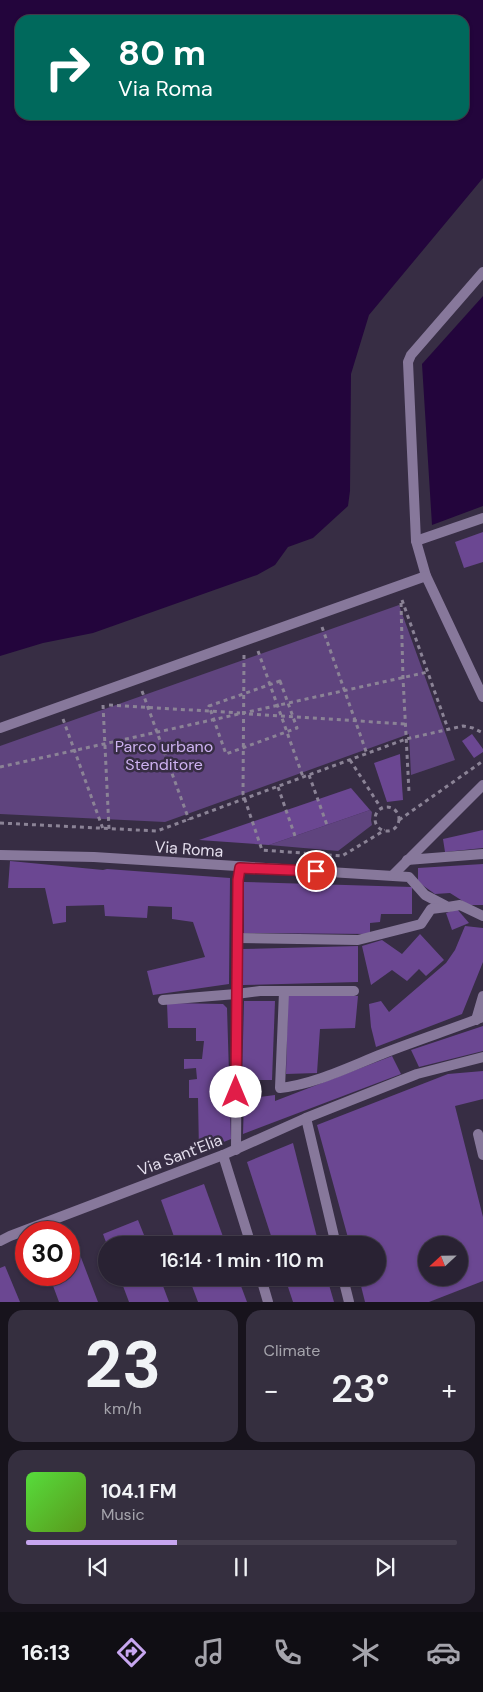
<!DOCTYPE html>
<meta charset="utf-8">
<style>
:root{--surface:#292233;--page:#352f3f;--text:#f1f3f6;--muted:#a5a4ac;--line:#453f4e;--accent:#c7a6f0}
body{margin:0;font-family:"DM Sans",sans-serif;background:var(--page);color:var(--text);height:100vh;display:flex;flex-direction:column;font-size:19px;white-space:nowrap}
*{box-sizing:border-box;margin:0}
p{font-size:16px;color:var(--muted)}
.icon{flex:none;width:28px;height:28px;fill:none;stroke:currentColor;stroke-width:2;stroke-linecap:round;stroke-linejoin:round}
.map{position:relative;height:1302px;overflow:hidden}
.drawer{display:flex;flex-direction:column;gap:8px;padding:8px;background:#17131c;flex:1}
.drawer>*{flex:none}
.top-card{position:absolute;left:15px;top:15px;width:454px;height:105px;border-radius:15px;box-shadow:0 1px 4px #0004,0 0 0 1px var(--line);background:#00695c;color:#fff;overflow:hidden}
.needle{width:32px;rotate:248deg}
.buttons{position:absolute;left:418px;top:1236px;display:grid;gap:10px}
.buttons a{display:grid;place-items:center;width:50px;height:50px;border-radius:50%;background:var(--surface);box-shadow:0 1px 4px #0004,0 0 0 1px var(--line);font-size:25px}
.speed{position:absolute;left:15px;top:1221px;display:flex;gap:10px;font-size:25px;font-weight:700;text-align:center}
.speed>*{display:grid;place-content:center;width:65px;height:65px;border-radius:50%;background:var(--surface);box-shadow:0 1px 4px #0004,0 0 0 1px var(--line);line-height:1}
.speed .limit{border:8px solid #d22;background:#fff;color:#111}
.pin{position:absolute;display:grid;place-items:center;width:42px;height:42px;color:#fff;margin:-21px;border:2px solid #fff;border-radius:50%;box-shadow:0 1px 5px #0007}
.me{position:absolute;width:55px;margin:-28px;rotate:0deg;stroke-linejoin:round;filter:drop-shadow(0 0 4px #0008)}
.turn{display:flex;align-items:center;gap:18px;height:105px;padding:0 20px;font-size:22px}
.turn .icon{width:65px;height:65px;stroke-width:2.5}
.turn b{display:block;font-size:35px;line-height:42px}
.big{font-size:38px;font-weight:600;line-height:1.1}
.drawer .widget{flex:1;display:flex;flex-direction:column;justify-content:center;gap:8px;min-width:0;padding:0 18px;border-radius:15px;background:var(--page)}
.drawer .dial{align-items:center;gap:0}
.dial b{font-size:65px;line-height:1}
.song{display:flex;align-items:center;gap:15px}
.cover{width:60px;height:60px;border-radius:8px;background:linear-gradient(135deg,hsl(110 70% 55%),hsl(90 70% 35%))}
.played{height:5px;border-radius:2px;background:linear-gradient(90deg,var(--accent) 35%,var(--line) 35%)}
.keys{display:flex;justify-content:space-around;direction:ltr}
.heat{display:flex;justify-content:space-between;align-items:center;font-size:28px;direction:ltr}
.drawer .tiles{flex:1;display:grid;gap:8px;grid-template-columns:1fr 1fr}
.widget:last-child{grid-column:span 2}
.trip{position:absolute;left:98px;top:1236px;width:288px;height:50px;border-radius:25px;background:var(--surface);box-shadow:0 1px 4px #0004,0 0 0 1px var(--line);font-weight:600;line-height:50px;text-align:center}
.tab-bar{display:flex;height:80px;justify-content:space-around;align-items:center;background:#100e14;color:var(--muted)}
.tab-bar .icon{width:35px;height:35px}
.tab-bar .on{color:var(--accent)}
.tab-bar b{font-size:22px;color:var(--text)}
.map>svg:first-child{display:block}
</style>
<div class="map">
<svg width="483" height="1302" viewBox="0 0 483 1302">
<rect width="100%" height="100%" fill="#372d44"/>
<g fill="#5f447e">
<polygon points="399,605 455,760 411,775 409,734 165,822 0,814 0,746"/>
<polygon points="370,810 372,812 371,820 372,825 338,851 269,845"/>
</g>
<g fill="#23053c" fill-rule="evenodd">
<path d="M0,0H483V178L369,315L351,374L350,491L348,506L313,538L288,547L275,565L257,575L93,633L43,643L0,656ZM20,20H464V115H20Z"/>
<polygon points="483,296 483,506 432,525 422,364"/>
</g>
<g fill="#6b4792" fill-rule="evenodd">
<polygon points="483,532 483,562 464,568 455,542"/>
<polygon points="472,734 483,749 483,752 474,758 462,741"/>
<polygon points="400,754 403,800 387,802 374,763"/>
<polygon points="351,788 370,810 269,845 199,840"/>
<polygon points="483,830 483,848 445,852 443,839"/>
<polygon points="10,861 103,870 107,869 230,878 229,984 153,995 147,971 205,957 193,922 172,919 172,907 148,906 147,918 105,916 104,905 66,906 66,922 53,924 45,888 8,888"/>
<polygon points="483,864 483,905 469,905 450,893 435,894 418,882 418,868"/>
<polygon points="244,882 412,887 412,914 381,914 380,922 370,923 370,934 244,933"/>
<polygon points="457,909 469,923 452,930 446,913"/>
<polygon points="465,926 483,928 483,962 462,1014 376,1047 371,1027 369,1004 381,1001 389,1012 446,963 455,950"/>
<polygon points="420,934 444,960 426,976 419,969 407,981 392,970 371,985 362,946 382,940 402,954"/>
<polygon points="358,946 358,982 243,985 242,949"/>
<polygon points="288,995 358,996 355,1028 320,1029 317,1073 286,1074"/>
<polygon points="244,1001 275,1001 272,1080 242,1080"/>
<polygon points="167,1003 223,1004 227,1008 231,1139 199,1152 198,1098 189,1098 189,1080 197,1079 196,1068 184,1069 184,1059 202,1059 204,1041 196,1041 196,1028 168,1028"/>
<polygon points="483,1026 483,1051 419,1067 411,1050"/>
<polygon points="392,1056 401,1074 243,1134 244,1099 275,1095 275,1101"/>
<path d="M483,1071V1099L455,1106L483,1217V1281L429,1302H365L359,1278H376V1245H350L317,1125L448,1074ZM426,1245H459V1278H426Z"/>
<polygon points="293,1143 319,1245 274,1245 247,1162"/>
<polygon points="204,1184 226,1245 177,1245 161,1200"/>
<polygon points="138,1220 148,1245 107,1245 103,1234"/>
<polygon points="77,1247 98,1302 59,1302 49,1275 69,1275 69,1250"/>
<polygon points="5,1266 20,1302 0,1302 0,1268"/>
<polygon points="120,1278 160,1278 169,1302 129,1302"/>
<polygon points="189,1278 238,1278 247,1302 198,1302"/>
<polygon points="285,1278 327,1278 334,1302 293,1302"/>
</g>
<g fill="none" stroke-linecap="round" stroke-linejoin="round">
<g stroke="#8b8396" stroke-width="3" stroke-dasharray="4 4" stroke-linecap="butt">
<polyline points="402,600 448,729"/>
<polyline points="401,603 403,678 409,792"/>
<polyline points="322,627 367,754"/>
<polyline points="258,651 303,777"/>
<polyline points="244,655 243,794 262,850 342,856 385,830"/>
<polygon points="280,681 297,728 226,754 209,706"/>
<polyline points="142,691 189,820"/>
<polyline points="103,705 109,829"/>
<polyline points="109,705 240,713"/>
<polyline points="249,714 406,724"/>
<polyline points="63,719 103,829"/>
<polyline points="350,760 381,808"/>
<polyline points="0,767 428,672"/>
<polyline points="309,775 327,825"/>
<polyline points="278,787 295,836"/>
<circle cx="387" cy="819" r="12"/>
<polyline points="399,820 483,761"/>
<polyline points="0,823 157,831 406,739 463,726 473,728 483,733"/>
</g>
<g stroke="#87789b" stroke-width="10">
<polyline points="416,541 483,518"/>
<polyline points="426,576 416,541 408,362 411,355 483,272"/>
</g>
<g stroke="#87789b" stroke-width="10">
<polyline points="0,728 426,576 483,697"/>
<polyline points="0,855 94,857 409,877 425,895 448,907 460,905 483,916"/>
<polyline points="407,860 483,854"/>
<polyline points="393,875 483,785"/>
<polyline points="237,938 358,940 421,924 431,909 447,907"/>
<path d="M284,992L280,1088C315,1084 349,1067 382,1054C415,1041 449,1030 483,1017"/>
<polyline points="163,1000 236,994 260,991 354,991"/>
<polyline points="476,1020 483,996"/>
<polyline points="306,1118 336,1245"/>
<polyline points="478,1134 483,1155"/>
<polyline points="236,1150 238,880 240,868"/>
<polyline points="223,1155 251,1245"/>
<polyline points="0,1241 10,1236 223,1155 306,1118 417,1074 483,1057"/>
<polyline points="261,1278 268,1302"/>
<polyline points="343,1278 349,1302"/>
</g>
</g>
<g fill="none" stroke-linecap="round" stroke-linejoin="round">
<g stroke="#92132f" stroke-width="12">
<polyline id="route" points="236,1092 238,880 240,868 316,871"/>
</g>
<use href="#route" stroke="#e11d48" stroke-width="9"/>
</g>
<g text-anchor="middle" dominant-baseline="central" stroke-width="5" stroke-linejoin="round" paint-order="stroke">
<g font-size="16" fill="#ceb2f1" stroke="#372d44">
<text x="164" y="746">Parco urbano<tspan x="164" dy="18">Stenditore</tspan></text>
</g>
<g font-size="16" fill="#e5dfee" stroke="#372d44">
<text transform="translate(189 849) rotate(4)">Via Roma</text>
<text transform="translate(180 1155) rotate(-21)">Via Sant'Elia</text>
</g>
</g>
</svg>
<div class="buttons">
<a><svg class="needle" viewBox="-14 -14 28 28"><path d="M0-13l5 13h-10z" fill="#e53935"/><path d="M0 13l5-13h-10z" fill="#a5a4ac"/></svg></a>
</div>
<div class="speed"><div class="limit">30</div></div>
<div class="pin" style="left:316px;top:871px;background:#d93025"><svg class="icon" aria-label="arrive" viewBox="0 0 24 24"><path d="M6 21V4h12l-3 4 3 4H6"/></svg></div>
<svg class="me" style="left:236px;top:1092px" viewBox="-20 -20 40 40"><circle r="19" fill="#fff"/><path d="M0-13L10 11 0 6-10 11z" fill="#e11d48"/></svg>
<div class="trip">16:14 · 1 min · 110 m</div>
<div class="top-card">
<div class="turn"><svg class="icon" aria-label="right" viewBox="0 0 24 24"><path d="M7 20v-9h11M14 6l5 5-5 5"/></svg><div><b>80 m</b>Via Roma</div></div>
</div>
</div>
<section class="drawer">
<div class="tiles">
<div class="widget dial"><b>23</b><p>km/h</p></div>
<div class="widget"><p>Climate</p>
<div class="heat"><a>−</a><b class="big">23°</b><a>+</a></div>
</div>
<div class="widget">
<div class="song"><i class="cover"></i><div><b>104.1 FM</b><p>Music</p></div></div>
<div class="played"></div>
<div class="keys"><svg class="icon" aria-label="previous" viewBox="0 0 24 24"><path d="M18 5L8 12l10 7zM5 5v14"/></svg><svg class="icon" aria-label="pause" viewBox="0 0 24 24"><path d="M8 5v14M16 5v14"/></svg><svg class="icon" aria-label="next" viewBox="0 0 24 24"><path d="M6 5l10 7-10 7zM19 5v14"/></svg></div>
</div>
</div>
</section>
<nav class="tab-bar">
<b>16:13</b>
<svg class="icon on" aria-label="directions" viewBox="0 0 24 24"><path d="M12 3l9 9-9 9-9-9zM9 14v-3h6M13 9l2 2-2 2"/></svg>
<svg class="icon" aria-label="music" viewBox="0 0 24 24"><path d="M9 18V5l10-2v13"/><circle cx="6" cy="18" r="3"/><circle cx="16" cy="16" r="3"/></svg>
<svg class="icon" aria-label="phone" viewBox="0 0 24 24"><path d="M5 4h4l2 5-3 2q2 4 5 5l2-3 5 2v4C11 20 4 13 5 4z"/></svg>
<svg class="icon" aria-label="climate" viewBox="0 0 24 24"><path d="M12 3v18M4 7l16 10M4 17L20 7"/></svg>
<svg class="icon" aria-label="car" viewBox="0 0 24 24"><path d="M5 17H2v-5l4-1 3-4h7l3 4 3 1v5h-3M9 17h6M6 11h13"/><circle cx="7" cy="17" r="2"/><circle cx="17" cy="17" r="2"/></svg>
</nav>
